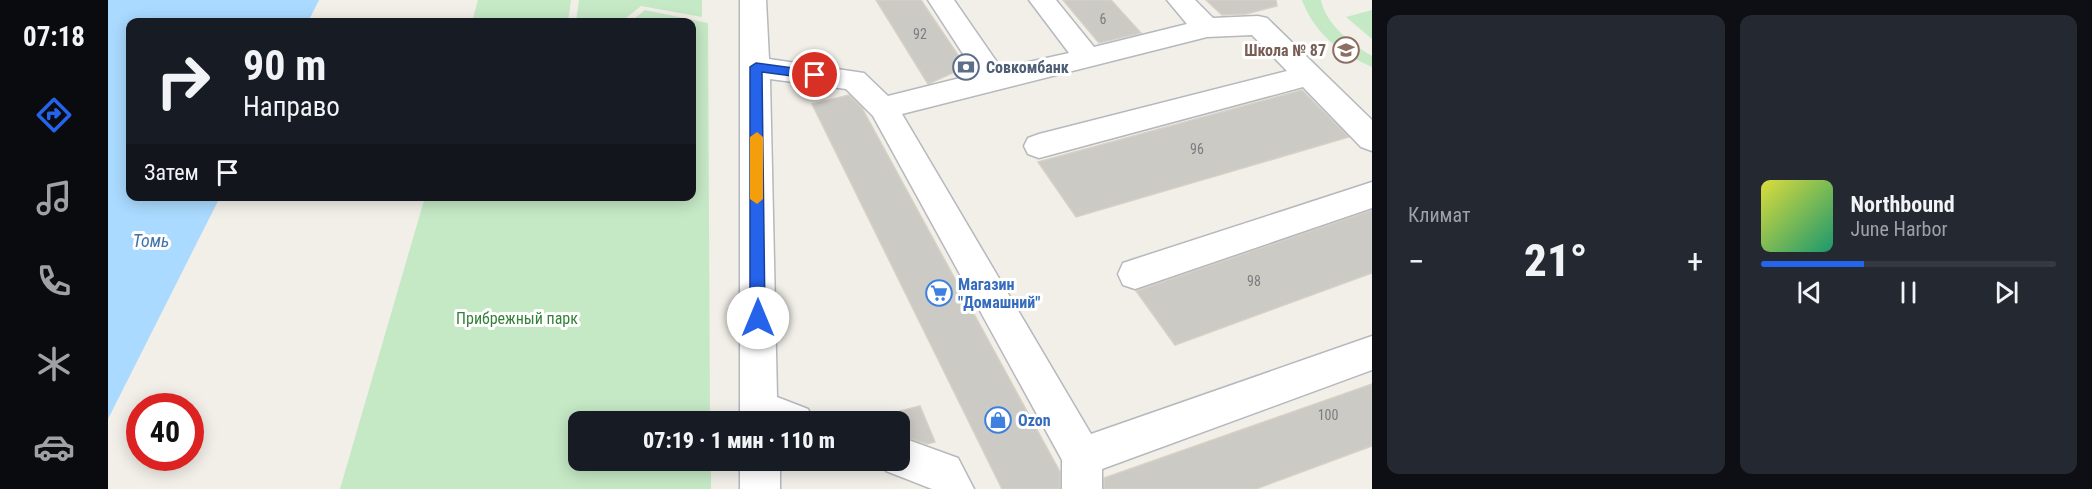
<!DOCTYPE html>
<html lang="ru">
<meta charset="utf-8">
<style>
:root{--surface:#171b24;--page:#242831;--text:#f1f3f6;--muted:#9ea1a6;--line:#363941;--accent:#2563eb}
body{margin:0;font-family:"Roboto Condensed",sans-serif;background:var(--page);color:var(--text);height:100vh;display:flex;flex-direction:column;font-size:22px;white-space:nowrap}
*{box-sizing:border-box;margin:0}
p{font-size:20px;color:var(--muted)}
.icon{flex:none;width:33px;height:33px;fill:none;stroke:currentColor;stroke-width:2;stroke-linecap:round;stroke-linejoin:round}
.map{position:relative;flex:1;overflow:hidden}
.sheet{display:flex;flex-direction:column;gap:15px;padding:15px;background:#0d0f14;width:720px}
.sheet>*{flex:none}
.hud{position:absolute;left:18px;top:18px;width:570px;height:183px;border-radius:12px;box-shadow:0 3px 15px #0003;background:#171b24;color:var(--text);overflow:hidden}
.speed{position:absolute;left:18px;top:393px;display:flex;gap:12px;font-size:30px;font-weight:700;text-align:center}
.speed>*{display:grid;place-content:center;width:78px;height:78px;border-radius:50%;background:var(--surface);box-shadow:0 3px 15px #0003;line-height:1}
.speed .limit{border:9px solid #d22;background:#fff;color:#111}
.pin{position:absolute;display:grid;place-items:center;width:51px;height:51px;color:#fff;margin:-26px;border:3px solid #fff;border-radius:50%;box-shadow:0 2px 6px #0007}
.me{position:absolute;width:66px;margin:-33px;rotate:0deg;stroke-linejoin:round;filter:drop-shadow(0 0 4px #0008)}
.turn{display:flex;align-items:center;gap:21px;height:126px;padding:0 18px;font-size:27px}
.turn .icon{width:78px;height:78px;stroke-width:2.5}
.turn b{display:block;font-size:42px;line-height:51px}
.then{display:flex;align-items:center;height:57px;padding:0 18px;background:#0003;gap:12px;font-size:22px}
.big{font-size:45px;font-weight:800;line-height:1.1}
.sheet .tile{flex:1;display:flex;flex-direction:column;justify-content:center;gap:9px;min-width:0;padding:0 21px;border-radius:12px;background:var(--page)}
.song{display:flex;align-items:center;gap:18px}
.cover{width:72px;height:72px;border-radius:9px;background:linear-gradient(135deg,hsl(60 70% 55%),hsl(160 70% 35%))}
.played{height:6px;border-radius:3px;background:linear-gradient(90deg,var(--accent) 35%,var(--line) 35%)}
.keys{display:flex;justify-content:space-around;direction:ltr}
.heat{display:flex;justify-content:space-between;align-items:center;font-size:33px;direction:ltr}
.sheet .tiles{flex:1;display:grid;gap:15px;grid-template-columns:repeat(2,1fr)}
.trip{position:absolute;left:460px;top:411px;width:342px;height:60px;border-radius:12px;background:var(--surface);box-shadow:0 3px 15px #0003;font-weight:800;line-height:60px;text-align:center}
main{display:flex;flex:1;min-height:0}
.dock{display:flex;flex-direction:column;width:108px;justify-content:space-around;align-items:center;background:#090b0e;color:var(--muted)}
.dock .icon{width:42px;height:42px}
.dock .selected{color:var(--accent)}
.dock b{font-size:27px;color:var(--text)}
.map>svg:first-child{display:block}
</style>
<main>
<nav class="dock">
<b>07:18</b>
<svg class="icon selected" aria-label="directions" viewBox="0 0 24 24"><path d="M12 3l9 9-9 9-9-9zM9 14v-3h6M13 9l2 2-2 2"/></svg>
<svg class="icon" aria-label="music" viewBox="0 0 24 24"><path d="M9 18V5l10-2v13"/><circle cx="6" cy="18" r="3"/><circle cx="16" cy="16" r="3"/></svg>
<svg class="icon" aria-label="phone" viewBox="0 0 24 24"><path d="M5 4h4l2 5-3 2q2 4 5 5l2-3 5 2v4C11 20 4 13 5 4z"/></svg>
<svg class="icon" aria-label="climate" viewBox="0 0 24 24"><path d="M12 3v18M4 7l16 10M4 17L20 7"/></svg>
<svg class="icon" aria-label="car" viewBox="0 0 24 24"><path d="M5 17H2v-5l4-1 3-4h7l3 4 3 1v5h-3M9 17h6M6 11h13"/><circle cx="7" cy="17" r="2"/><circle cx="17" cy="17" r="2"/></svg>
</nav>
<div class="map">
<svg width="1264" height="489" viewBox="0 0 1264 489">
<rect width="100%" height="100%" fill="#f1efe8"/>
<g fill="#c5e8c5">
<polygon points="370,0 463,0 460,22 364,22"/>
<polygon points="471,0 594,0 594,17 533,6 513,22 468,22"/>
<path d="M1194,0H1213C1218,25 1243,43 1264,56V67C1232,53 1206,33 1194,0Z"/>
<polygon points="537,10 600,23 602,421 471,422 471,460 603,461 603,489 232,489 317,197 584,196 584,22 522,22"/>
<polygon points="1264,10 1264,39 1238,17"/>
</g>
<polygon fill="#aadaff" points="0,0 211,0 200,22 22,22 22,196 112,197 0,419"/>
<g fill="#cccac5" stroke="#d6d1c6" stroke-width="1.5">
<polygon points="768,0 813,0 858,67 820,84"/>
<polygon points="955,0 1003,0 1033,33 991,43"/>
<polygon points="1098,0 1168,0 1169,6 1138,14 1114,15"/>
<polygon points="1194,90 1241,137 968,217 930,162"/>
<polygon points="741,95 754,108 952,472 952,489 894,489 704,104"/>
<polygon points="1264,210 1264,273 1067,345 1028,291"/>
<polygon points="1264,384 1264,446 1148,489 996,489 996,478"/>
<polygon points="812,406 827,442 819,444 792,435 792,411"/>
</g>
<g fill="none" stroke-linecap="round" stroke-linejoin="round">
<g stroke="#b5b8bc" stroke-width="3">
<g id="minor">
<polygon points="632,0 658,0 661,59 756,73 780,96 868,74 820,0 846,0 893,68 961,53 921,0 948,0 986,47 1079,24 1059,0 1087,0 1105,18 1150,16 1159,18 1264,120 1264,151 1253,147 1195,87 931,158 920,154 916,146 920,138 931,134 1179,71 1144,35 1099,37 794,114 983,434 1264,336 1264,370 994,469 994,489 954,489 954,460 765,116 738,89 662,79 669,397 700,409 706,422 632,422"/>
<polygon points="1264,182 1264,208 1027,289 1015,285 1010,274 1015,263 1027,259"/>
<polygon points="792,437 850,458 866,489 824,489 778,471 774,460 792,460"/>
<rect x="632" y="460" width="40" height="29"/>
</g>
</g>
<use href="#minor" fill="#fff" fill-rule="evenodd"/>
</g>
<polygon fill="#2563eb" stroke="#184099" stroke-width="1.5" points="648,63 707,71 712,75 707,79 654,72 657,318 650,324 642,318 642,67"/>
<polygon fill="#f59e0b" points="649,132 655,137 655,199 649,204 642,199 642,137"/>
<defs>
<g id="school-ring" transform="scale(1.35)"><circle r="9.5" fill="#fff" stroke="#8d6e63" stroke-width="1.5"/><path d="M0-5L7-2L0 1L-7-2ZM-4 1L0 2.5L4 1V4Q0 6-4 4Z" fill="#8d6e63"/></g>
<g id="bank-ring" transform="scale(1.35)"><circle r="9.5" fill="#fff" stroke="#5c6f8a" stroke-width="1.5"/><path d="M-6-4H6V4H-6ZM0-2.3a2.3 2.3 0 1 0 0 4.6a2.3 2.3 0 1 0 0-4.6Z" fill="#5c6f8a"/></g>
<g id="supermarket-ring" transform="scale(1.35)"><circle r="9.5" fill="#fff" stroke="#3f7fe0" stroke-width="1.5"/><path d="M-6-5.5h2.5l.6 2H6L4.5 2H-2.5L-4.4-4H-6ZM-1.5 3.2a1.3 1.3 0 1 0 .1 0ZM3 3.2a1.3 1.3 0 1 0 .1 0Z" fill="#3f7fe0"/></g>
<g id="shop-ring" transform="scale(1.35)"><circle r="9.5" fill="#fff" stroke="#3f7fe0" stroke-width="1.5"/><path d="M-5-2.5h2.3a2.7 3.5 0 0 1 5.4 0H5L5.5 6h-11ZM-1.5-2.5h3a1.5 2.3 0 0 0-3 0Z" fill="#3f7fe0"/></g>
</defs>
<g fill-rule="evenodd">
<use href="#school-ring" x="1238" y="50"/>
<use href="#bank-ring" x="858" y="67"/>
<use href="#supermarket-ring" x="831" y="293"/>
<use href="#shop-ring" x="890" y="420"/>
</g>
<g text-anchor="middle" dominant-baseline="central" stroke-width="6" stroke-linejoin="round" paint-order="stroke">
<g font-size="14" fill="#7a7d7f">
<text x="995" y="19">6</text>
<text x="812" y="34">92</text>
<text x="1089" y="149">96</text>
<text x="1146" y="281">98</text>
<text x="1220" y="415">100</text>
</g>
<g font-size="16" font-weight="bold" fill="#785e54" stroke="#fff" text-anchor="end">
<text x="1218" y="50">Школа № 87</text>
</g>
<g font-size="16" font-weight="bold" fill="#4e5e75" stroke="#fff" text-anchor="start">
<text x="878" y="67">Совкомбанк</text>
</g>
<g font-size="16" font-weight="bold" fill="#366cbe" stroke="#fff" text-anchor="start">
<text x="850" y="284">Магазин<tspan x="850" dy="18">"Домашний"</tspan></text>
<text x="910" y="420">Ozon</text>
</g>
<g font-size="16" fill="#348238" stroke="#fff">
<text x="409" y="318">Прибрежный парк</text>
</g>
<g font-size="18" font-style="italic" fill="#4174aa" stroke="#fff">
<text x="43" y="240">Томь</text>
</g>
</g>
</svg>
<div class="speed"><div class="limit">40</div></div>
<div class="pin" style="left:707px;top:75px;background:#d93025"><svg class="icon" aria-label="arrive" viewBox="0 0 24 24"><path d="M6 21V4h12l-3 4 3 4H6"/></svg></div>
<svg class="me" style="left:650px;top:318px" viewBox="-20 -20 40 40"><circle r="19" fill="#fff"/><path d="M0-13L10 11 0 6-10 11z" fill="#2563eb"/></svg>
<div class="trip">07:19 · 1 мин · 110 m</div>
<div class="hud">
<div class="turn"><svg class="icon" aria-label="right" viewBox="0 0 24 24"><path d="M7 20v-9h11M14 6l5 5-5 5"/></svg><div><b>90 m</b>Направо</div></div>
<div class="then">Затем<svg class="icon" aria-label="arrive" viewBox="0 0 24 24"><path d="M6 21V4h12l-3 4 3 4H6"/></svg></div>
</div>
</div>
<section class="sheet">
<div class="tiles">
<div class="tile"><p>Климат</p>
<div class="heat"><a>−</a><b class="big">21°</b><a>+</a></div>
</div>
<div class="tile">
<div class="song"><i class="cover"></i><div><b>Northbound</b><p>June Harbor</p></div></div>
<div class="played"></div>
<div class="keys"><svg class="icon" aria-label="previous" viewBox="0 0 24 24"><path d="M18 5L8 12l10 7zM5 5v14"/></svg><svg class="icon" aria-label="pause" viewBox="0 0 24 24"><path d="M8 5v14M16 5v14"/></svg><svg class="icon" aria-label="next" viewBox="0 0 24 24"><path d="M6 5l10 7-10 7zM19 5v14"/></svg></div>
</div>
</div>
</section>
</main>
